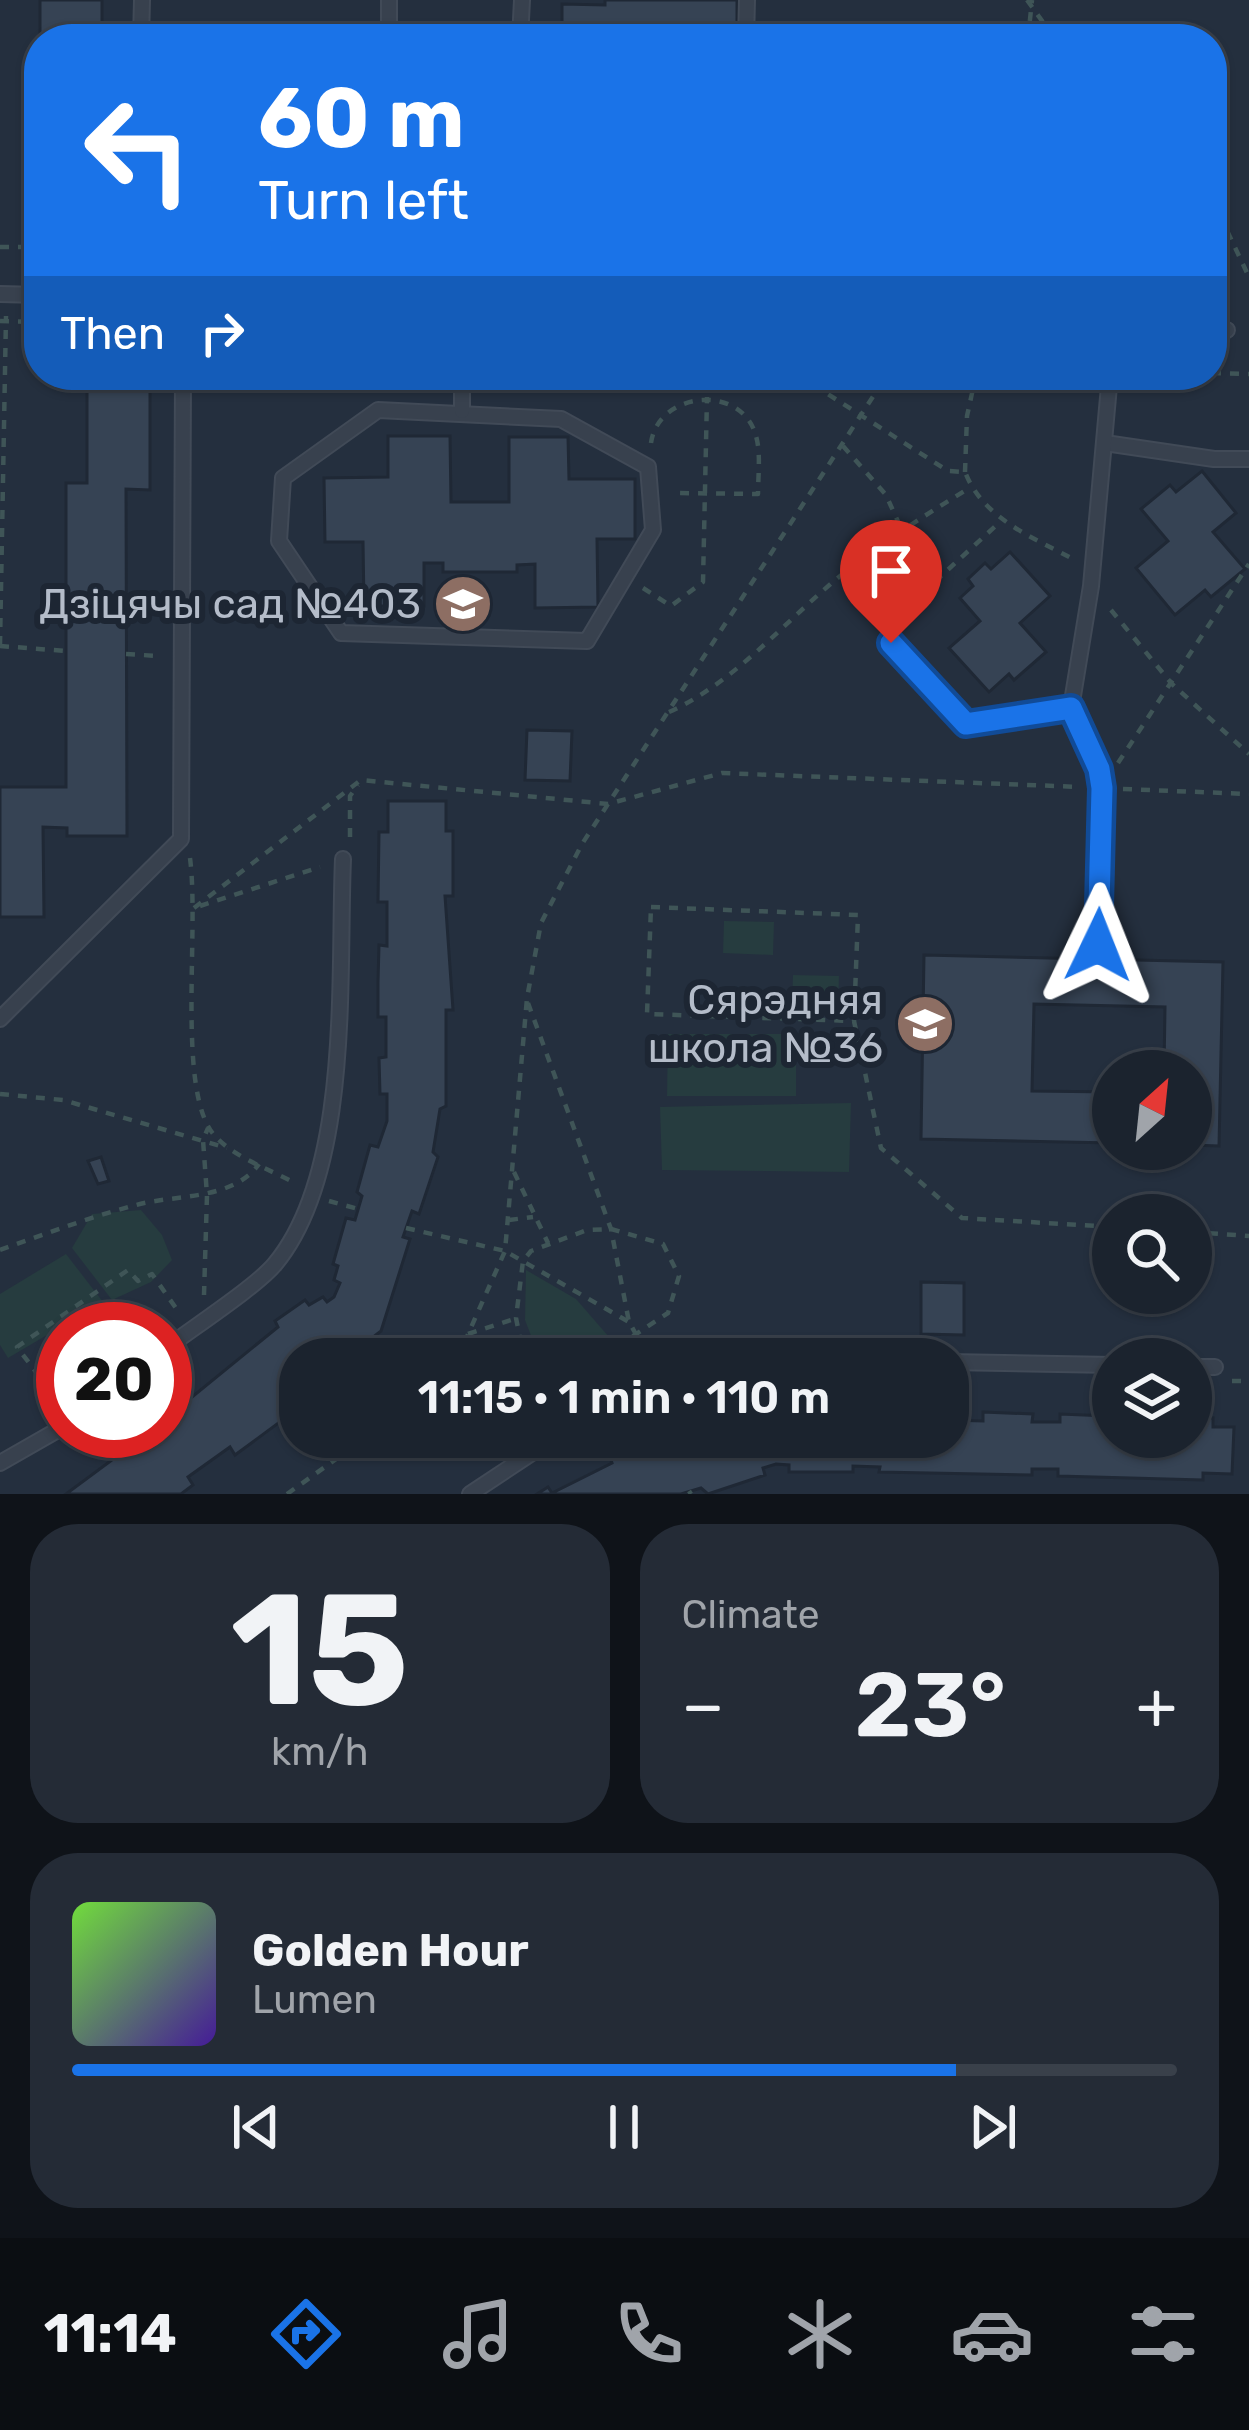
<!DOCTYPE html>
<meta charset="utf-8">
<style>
:root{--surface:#1b232e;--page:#242b36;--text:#f1f3f6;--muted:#a0a4aa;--line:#39404a;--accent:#1a73e8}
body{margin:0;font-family:Rubik,sans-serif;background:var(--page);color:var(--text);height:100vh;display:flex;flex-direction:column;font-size:45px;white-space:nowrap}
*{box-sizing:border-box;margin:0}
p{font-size:39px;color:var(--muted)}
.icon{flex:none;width:66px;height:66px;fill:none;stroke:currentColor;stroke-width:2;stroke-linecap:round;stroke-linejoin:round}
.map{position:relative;height:1494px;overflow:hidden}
.drawer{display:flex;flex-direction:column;gap:30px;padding:30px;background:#0f1319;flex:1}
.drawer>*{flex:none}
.banner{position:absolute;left:24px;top:24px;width:1203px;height:366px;border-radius:48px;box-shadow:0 3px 9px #0004,0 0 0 3px var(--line);background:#1a73e8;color:#fff;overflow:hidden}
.needle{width:78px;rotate:27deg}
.tools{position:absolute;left:1092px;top:1050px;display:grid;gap:24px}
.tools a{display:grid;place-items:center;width:120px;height:120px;border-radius:50%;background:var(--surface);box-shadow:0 3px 9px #0004,0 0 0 3px var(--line);font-size:60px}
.speed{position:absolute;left:36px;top:1302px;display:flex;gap:24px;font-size:60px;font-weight:700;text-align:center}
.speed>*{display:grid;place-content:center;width:156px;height:156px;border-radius:50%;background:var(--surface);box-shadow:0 3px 9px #0004,0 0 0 3px var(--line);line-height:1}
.speed .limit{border:18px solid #d22;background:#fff;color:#111}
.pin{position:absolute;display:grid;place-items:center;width:102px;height:102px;color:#fff;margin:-123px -51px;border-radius:50% 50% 50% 0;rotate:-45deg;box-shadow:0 0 12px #0007}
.pin .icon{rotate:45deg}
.me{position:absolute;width:132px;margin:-66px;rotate:2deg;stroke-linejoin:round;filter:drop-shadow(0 0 9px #0008)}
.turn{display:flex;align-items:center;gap:42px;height:252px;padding:0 36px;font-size:54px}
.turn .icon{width:156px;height:156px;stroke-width:2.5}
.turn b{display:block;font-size:84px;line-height:102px}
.then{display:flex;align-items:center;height:114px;padding:0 36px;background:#0003;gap:24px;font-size:45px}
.big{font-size:90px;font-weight:600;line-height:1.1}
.drawer .card{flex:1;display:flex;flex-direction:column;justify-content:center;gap:18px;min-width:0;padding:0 42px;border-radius:48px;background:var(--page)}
.drawer .dial{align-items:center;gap:0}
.dial b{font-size:156px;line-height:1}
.song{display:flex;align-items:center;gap:36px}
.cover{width:144px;height:144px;border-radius:18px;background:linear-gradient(135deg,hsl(100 70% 55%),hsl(260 70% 35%))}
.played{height:12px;border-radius:6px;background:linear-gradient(90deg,var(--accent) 80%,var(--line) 80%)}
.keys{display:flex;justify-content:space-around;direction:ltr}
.heat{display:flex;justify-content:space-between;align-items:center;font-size:66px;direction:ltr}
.drawer .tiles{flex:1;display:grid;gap:30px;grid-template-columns:1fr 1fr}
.card:last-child{grid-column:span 2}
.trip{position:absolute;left:279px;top:1338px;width:690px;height:120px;border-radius:48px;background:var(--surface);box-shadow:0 3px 9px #0004,0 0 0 3px var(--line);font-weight:600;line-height:120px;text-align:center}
.menu{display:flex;height:192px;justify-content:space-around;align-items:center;background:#0b0e12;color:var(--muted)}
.menu .icon{width:84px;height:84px}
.menu .active{color:var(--accent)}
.menu b{font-size:54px;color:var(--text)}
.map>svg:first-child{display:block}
</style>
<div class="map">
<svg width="1249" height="1494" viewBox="0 0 1249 1494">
<rect width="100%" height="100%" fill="#242f3e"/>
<g fill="#263c3f">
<polygon points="724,921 774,922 773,955 723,953"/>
<polygon points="793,975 839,976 838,1005 792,1004"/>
<polygon points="668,1034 796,1034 796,1096 667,1096"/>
<polygon points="851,1103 849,1172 662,1170 660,1107"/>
<polygon points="141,1210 162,1235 172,1260 151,1282 112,1300 72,1248 92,1214"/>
<polygon points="66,1254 103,1302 8,1358 0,1345 0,1294"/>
<polygon points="526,1270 576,1299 609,1337 576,1359 540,1359 525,1320"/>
</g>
<g fill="#364354" stroke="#1f2835" stroke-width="3">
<rect x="40" y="0" width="62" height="39"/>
<polygon points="605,0 737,0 737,39 562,39 562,4 605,5"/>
<polygon points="87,375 150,375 150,490 126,489 127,836 67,836 67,828 43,827 44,917 0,917 0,787 66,787 66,483 87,483"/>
<polygon points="388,436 450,436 451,502 509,502 509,437 568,437 569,479 635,479 635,539 597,539 598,607 535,608 535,564 517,565 517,572 443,572 443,563 424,563 424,606 364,606 363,542 325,542 324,478 388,477"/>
<polygon points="1202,471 1236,513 1213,532 1245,569 1211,597 1205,590 1175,615 1136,568 1168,541 1141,509 1170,485 1176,492"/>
<polygon points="1010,552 1050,596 1020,623 1046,652 1014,680 1009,674 989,692 949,648 980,621 960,598 973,586 968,579 985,563 991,569"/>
<polygon points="527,730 572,731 570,781 525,780"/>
<polygon points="388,801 446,801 446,831 453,831 453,896 445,896 453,1010 446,1010 446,1106 440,1109 433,1152 438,1157 419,1214 412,1211 403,1237 410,1239 381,1331 345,1359 300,1359 300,1394 286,1405 292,1413 235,1455 230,1447 188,1477 193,1485 181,1494 66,1494 151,1431 165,1431 165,1419 278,1327 275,1321 305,1300 309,1305 323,1297 327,1302 334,1297 340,1283 334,1280 338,1266 333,1264 346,1218 355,1220 362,1196 357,1192 370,1145 378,1147 387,1121 387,1094 380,1094 379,1058 386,1057 386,1017 378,1017 378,982 379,945 387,946 387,902 378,902 379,832 388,832"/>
<polygon points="924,955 1223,962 1219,1146 1191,1145 1191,1071 1164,1071 1165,1007 1034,1004 1032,1091 1113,1092 1113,1143 921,1139"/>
<polygon points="101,1157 109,1181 98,1184 88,1161"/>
<polygon points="921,1282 964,1283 964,1335 921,1334"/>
<polygon points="983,1412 1033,1414 1032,1422 1060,1422 1060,1414 1108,1416 1113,1437 1191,1437 1191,1417 1213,1418 1213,1427 1234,1427 1232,1474 1203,1473 1203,1480 1058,1476 1058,1469 1032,1469 1032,1475 879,1472 880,1467 853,1466 853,1472 789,1472 789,1465 776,1464 763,1468 765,1475 708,1494 701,1488 681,1494 537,1494 548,1487 552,1493 612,1463 610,1457 659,1441 661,1447 685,1437 948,1437 948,1420 983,1421"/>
</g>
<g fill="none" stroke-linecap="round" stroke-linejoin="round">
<g stroke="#414a57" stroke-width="18">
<g id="service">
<polyline points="389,0 389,39"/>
<polyline points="141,39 142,0"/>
<polyline points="520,39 522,0"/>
<polyline points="746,39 747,0"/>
<polyline points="0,294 39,295"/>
<polyline points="1212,329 1227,330"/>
<polygon points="378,410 561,419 648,467 653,530 587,641 341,633 279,541 283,478"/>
<polyline points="462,411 462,375"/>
<polyline points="1105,443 1214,459 1249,459"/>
<polyline points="891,643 966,724 1071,708"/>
<polyline points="1098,945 1102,788 1099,769 1071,708 1091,586 1110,375"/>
<polyline points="0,1019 181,839 183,375"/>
<path d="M165,1349C191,1329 257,1286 275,1264C352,1171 338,976 343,859"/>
<polyline points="948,1362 1113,1365"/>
<polyline points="1191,1367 1215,1367"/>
<polyline points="0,1463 63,1427"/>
<polyline points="470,1494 556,1437"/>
</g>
</g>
<g stroke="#3f5557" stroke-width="4.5" stroke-dasharray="9 9" stroke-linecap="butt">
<polyline points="1027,0 1055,39"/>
<polyline points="1028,39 1032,0"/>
<polyline points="1212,199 1249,277"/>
<polyline points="0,247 39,247"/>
<polyline points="0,321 39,322"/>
<polyline points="1212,373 1249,374"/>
<path d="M798,375L948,471L965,472C983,518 1030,536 1071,558"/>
<path d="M651,443C658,391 742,383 756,436C761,453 758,476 758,494L674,493"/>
<polyline points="843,446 886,495 928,588"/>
<polyline points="965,472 967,416 976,375"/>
<polyline points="643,588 671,606 703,582 707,397"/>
<polyline points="1111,610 1172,684 1249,754"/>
<polyline points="903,625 928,588 1001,521"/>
<polyline points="0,645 6,316"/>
<polyline points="0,646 66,651"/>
<polyline points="126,654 158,656"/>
<path d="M669,712C732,684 782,625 834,581C877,545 924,516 971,487"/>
<polyline points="1118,763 1249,564"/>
<polyline points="1123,789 1249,794"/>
<polyline points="350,837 350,796 358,785"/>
<path d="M190,858C199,927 179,1073 208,1126C222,1153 267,1168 293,1182"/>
<polyline points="200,906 320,867"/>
<polygon points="651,907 858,915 854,1021 647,1014"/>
<polyline points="194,908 361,780 608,804 722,773 1081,787"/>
<polyline points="528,1003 611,1229 629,1322 650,1359"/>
<polyline points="854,1021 881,1148 962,1218 1113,1227"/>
<polyline points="0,1094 63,1100 227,1148"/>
<polyline points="514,1172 548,1243"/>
<polyline points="329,1201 358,1209"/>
<polyline points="509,1220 533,1217"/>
<polyline points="406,1228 505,1251 629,1322"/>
<polyline points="1191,1232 1249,1236"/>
<path d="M0,1250C45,1234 90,1217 136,1205C176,1194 232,1201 259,1164"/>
<polyline points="204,1295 207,1195 203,1140 208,1128"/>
<polyline points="468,1334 514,1319"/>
<polyline points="457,1359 505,1251 527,998 541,923 582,844 887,375"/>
<polyline points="530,1359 522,1348 516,1318 523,1261 531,1251 587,1230 611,1229 663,1244 679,1276 668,1313 598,1359"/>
<polyline points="1232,1381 1249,1381"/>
<polyline points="61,1405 17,1347 128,1270 138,1281 152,1274 178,1311"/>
<polyline points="673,1437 673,1444"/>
<polyline points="689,1491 691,1494"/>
<polyline points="287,1494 367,1437"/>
</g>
<use href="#service" stroke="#38414e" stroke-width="14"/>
</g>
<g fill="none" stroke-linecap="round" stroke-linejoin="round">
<g stroke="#114b97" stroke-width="30">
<polyline id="route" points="891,643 966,724 1071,708 1099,769 1102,788 1098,945"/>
</g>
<use href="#route" stroke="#1a73e8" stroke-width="21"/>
</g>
<defs>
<g id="school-disc" transform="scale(3)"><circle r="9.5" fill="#8d6e63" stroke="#1d2633"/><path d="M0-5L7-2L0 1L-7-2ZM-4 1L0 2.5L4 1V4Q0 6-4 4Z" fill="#fff"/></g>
</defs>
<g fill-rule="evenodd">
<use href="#school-disc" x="463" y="604"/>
<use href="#school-disc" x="925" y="1024"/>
</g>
<g text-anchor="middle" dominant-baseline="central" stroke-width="12" stroke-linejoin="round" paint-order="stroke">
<g font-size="42" fill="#b4bcc9" stroke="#1d2633" text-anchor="end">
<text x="421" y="604">Дзіцячы сад №403</text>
<text x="883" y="1000">Сярэдняя<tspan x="883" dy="48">школа №36</tspan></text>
</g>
</g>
</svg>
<div class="tools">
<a><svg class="needle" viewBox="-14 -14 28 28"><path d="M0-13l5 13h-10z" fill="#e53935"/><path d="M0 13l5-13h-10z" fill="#a0a4aa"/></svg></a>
<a><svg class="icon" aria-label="search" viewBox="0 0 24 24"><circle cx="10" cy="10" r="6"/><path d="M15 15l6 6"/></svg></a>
<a><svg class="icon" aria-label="layers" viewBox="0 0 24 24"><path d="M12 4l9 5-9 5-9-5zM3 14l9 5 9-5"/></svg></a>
</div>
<div class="speed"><div class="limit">20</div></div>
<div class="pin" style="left:891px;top:643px;background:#d93025"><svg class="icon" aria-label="arrive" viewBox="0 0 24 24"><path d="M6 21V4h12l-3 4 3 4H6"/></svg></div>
<svg class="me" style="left:1098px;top:945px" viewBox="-20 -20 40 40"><path d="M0-17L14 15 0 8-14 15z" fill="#1a73e8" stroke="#fff" stroke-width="4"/></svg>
<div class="trip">11:15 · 1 min · 110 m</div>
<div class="banner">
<div class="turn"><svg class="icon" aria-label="left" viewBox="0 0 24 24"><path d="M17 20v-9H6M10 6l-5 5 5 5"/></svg><div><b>60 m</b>Turn left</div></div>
<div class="then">Then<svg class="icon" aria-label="right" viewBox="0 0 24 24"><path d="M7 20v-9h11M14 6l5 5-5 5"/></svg></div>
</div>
</div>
<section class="drawer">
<div class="tiles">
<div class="card dial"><b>15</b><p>km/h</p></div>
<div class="card"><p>Climate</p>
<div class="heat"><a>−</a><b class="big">23°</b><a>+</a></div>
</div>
<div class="card">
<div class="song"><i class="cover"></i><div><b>Golden Hour</b><p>Lumen</p></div></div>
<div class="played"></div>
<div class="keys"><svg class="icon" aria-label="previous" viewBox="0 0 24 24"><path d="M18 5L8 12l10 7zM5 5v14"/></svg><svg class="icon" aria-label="pause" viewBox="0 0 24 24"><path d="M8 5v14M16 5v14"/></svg><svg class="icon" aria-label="next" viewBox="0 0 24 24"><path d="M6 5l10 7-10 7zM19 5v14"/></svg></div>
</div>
</div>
</section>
<nav class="menu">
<b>11:14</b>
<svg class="icon active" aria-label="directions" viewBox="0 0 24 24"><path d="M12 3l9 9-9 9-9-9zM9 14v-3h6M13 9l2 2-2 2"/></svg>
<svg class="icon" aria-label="music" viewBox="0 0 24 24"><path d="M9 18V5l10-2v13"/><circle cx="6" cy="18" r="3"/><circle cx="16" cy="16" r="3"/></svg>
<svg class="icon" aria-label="phone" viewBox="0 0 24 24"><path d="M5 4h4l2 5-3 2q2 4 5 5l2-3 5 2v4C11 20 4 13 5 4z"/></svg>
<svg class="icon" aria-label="climate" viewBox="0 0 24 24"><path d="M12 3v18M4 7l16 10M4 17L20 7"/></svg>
<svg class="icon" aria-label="car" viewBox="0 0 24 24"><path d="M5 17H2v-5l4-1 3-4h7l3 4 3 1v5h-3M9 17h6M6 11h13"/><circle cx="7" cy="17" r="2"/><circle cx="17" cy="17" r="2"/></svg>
<svg class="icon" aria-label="filters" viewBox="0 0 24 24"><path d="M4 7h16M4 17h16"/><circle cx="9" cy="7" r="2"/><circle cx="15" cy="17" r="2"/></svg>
</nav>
